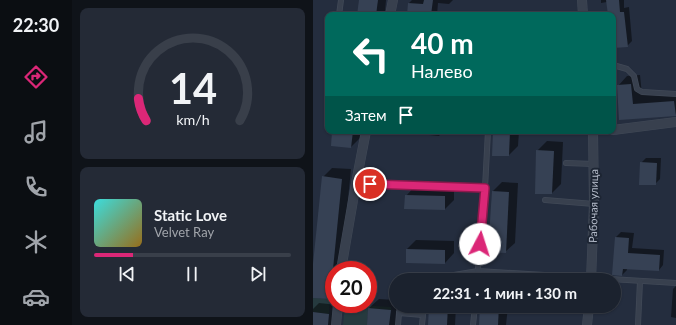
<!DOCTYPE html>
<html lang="ru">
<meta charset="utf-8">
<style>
:root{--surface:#1b222e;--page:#242a36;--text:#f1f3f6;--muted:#a0a4aa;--line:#393f4a;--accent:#db2777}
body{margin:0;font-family:Lato,sans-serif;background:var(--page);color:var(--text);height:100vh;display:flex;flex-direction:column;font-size:15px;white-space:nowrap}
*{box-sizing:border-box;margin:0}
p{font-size:13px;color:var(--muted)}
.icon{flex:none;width:22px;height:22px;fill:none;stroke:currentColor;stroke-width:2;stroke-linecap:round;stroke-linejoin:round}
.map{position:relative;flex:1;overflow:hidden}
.drawer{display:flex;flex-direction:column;gap:8px;padding:8px;background:#0f1319;width:241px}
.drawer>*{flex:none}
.top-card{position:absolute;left:12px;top:12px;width:291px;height:122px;border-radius:8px;box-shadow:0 1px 3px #0004,0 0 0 1px var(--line);background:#00695c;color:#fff;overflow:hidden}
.speed{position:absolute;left:12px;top:261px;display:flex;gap:8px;font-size:20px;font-weight:700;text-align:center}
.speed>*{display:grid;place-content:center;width:52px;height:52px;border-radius:50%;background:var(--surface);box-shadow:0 1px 3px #0004,0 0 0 1px var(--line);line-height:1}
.speed .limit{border:6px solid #d22;background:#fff;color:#111}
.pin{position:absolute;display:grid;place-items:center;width:34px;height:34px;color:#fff;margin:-17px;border:2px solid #fff;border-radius:50%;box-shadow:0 1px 4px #0007}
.me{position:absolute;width:44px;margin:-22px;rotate:5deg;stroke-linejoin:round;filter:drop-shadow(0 0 3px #0008)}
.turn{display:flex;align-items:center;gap:14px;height:84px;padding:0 20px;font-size:18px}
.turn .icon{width:52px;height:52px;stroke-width:2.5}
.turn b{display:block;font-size:28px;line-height:34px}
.then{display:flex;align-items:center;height:38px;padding:0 20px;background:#0003;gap:8px;font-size:15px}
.drawer .tile{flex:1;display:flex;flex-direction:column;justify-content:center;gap:6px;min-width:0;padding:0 14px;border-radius:8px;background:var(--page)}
.drawer .dial{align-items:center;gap:0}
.dial svg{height:104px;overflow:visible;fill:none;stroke:var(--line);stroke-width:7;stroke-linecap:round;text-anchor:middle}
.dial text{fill:var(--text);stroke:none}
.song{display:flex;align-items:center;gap:12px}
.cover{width:48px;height:48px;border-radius:6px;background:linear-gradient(135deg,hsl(180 70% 55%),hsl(40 70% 35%))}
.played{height:4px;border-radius:2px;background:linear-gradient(90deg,var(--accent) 20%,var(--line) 20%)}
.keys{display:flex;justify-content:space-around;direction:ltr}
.trip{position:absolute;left:76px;top:273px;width:232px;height:40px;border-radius:20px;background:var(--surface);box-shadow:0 1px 3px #0004,0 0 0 1px var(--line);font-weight:700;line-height:40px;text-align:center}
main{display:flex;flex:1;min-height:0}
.tab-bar{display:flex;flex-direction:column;width:72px;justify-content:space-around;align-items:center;background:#0b0e12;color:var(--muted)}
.tab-bar .icon{width:28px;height:28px}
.tab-bar .current{color:var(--accent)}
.tab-bar b{font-size:18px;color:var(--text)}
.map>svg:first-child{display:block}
</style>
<main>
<nav class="tab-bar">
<b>22:30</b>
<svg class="icon current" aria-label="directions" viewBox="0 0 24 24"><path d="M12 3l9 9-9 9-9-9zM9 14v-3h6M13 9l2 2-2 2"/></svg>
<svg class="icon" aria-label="music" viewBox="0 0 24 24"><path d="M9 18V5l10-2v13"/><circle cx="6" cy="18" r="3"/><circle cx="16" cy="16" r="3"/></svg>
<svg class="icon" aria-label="phone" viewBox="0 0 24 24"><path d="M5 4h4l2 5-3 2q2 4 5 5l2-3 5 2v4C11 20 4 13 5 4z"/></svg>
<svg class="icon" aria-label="climate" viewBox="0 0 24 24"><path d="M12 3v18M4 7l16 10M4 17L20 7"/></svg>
<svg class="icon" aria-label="car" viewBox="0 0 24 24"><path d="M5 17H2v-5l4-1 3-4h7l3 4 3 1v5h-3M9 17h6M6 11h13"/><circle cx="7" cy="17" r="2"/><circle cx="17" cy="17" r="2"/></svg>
</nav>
<section class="drawer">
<div class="tile dial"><svg viewBox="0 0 100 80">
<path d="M14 69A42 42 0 1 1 86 69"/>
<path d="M14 69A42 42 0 0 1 8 52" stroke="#db2777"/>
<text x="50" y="56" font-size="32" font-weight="700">14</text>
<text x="50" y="72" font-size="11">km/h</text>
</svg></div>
<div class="tile">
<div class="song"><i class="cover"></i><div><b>Static Love</b><p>Velvet Ray</p></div></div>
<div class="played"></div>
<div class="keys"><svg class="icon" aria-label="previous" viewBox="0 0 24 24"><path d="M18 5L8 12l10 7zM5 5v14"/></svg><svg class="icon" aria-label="pause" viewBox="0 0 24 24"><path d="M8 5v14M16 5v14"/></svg><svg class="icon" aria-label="next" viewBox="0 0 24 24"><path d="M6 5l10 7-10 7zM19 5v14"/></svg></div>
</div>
</section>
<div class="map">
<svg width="363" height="325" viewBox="0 0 363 325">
<rect width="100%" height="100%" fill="#242d3e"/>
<g fill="#263a3f">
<polygon points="0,298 17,299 16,314 0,312"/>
<polygon points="32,304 78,307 78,310 55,308 54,325 30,325"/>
<polygon points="88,306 110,306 109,314 87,311"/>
</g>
<g fill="#0007">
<polygon points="47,0 73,0 72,12 69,15 45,15"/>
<polygon points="99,0 140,0 136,4 125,3 124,15 95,15 96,3"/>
<polygon points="288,0 311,0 311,8 316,7 319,41 314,46 300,47 300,15 296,15 294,2 288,3"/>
<polygon points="327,75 329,95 363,93 363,114 362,115 307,119 305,86 314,76"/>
<polygon points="20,131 48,131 47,138 38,147"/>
<polygon points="89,131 130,131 126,136 88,132"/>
<polygon points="181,131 206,131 205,146 196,155"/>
<polygon points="234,141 250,142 248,184 239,193 224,151"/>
<polygon points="333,158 348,158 347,179 342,184 328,163"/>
<polygon points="19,168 38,169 28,270 21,270 21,294 17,298 0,297 0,274 10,177"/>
<polygon points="189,182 205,183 202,243 192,252 180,191"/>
<polygon points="102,186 141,187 141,200 132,209 93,196"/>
<polygon points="308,232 321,233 319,248 351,250 350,265 346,270 314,268 314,270 309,275 300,274 303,237"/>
<polygon points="103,240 141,241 141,253 132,263 94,249"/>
<polygon points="179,274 197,275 197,280 173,280"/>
<polygon points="363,286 363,318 358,317 360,289"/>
<polygon points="66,299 83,300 83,306 86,306 84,325 55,325 56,308"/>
<polygon points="6,303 25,305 23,325 0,325 0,309"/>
<polygon points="117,306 143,306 142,325 116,325"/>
<polygon points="168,306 195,306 193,325 167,325"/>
</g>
<g fill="#364154">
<polygon points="46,0 65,0 63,15 44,15"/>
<polygon points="111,0 120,0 118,15 94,15 95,3 110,4"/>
<polygon points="293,0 306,0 307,12 311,12 315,47 300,48 300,15 295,15"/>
<polygon points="318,84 320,104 361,101 363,116 306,120 304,85"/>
<polygon points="19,131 40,131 38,148 18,146"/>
<polygon points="180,131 197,131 196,156 179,156"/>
<polygon points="223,150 241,151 239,194 222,194"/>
<polygon points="327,162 344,163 343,185 326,185"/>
<polygon points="9,176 29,179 17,299 0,298 0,264"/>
<polygon points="179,191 196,192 193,253 175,252"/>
<polygon points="92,195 132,196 132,210 91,209"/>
<polygon points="302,237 316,238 315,253 347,255 346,271 310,269 309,276 299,275"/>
<polygon points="93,249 132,250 132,264 93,263"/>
<polygon points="116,306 135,306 134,325 115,325"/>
<polygon points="167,306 186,306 185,325 166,325"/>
<polygon points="55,308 78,310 76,325 54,325"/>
<polygon points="0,312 16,314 15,325 0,325"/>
</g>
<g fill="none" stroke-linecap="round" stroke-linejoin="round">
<g stroke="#414957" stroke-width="6">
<g id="service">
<polyline points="26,15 28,0"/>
<polyline points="300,65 314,69 321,76 324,89 329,92 363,94"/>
<polyline points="253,163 281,164"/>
<polyline points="43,183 172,188 175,131"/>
<polyline points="232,200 281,204"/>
<polyline points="111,280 165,271 363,283"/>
<polyline points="164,280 172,188"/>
<polyline points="86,313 87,306"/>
<polyline points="85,325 86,313 110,315 109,325"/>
<polyline points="160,325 162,306"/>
<polyline points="325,325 327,281"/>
</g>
</g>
<g stroke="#414957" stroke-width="10">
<g id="minor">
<polyline points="269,0 270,15"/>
<polyline points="77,15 80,0"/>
<polyline points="300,130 363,122"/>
<polyline points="28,270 43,183 53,131"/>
<polyline points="278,280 281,204 280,131"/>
<polyline points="23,325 25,304"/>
<polyline points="274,325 276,306"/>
</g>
</g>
<use href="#service" stroke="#38404e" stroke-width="4.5"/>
<use href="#minor" stroke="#38404e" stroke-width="9"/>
</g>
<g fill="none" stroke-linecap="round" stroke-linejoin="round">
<g stroke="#8e194d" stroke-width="10">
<polyline id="route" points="57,184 172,188 167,244"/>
</g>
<use href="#route" stroke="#db2777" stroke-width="7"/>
</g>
<g text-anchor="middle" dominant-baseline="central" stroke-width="4" stroke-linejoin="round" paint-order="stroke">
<g font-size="11" fill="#b4bbc9" stroke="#1d2533">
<text transform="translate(280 206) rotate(-89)">Рабочая улица</text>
</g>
</g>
</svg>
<div class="speed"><div class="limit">20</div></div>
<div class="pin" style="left:57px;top:184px;background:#d93025"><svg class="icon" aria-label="arrive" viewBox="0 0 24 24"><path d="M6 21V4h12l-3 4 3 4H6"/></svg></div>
<svg class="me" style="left:167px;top:244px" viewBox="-20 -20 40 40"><circle r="19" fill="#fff"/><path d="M0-13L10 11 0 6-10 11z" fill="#db2777"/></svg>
<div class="trip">22:31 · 1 мин · 130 m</div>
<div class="top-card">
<div class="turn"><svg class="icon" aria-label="left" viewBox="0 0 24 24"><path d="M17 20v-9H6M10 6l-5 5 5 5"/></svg><div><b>40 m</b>Налево</div></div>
<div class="then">Затем<svg class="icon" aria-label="arrive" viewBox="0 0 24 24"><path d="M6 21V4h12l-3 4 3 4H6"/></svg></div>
</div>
</div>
</main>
